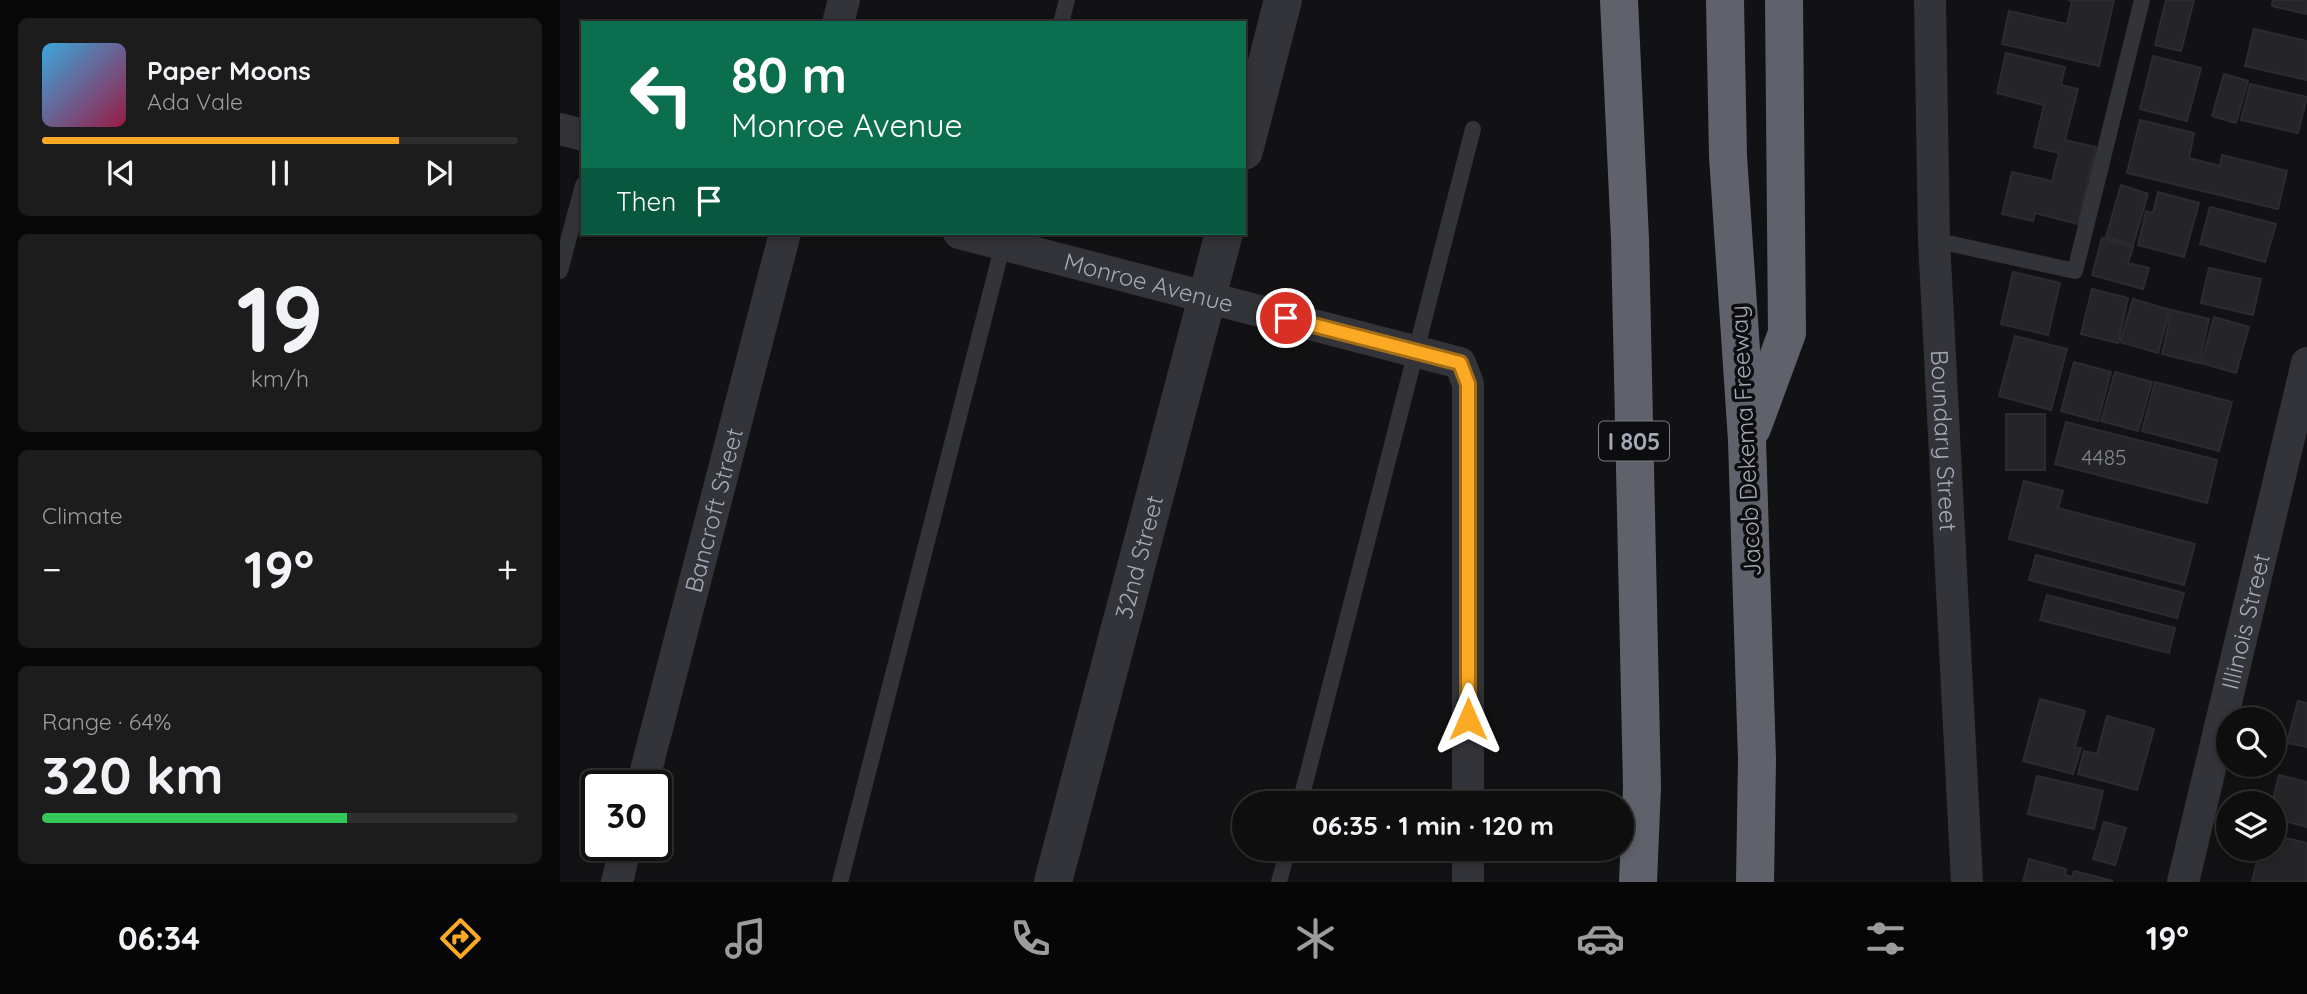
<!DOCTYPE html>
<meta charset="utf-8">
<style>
:root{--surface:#0e0e0f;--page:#1c1c1d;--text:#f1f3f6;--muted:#9b9c9e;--line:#2e2e2f;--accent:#fcaa23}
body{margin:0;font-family:Quicksand,sans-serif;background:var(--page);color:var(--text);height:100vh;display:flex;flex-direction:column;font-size:26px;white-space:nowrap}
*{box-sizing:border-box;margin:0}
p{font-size:23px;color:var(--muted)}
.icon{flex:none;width:38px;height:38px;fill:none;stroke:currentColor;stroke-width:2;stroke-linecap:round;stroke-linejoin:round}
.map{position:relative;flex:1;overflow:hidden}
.side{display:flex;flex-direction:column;gap:18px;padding:18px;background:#080808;width:560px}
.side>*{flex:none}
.top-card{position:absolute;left:21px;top:21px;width:665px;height:214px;border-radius:0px;box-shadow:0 4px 10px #0003,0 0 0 2px var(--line);background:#0b6e4f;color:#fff;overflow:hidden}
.buttons{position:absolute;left:1656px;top:707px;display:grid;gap:14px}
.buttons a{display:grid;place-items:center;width:70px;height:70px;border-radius:50%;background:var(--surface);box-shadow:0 4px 10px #0003,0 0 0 2px var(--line);font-size:35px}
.speed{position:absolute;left:21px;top:770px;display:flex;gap:14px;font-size:35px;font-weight:700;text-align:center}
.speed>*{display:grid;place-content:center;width:91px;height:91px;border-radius:50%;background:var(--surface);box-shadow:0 4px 10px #0003,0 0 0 2px var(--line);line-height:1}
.speed .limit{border:4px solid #111;border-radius:10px;background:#fff;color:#111}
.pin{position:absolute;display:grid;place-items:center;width:60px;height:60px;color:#fff;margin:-30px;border:4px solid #fff;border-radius:50%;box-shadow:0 2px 7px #0007}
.me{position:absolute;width:77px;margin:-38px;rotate:0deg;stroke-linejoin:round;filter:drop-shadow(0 0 5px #0008)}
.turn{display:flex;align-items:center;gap:24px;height:147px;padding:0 35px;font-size:32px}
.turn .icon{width:91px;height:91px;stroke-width:2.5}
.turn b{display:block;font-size:49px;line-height:60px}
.then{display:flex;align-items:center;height:66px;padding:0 35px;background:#0003;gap:14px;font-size:26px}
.big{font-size:52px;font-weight:700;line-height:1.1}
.side .widget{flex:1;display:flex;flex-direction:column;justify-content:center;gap:10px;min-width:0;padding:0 24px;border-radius:10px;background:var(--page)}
.side .dial{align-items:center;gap:0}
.dial b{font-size:91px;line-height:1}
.song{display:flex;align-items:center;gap:21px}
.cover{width:84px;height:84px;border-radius:10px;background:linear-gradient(135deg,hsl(200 70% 55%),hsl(340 70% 35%))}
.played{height:7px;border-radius:4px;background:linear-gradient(90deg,var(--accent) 75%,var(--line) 75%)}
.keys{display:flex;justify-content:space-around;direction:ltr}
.heat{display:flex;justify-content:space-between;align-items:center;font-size:38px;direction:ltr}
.charge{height:10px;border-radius:5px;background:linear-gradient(90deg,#34c759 64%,var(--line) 0)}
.trip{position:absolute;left:672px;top:791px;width:402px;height:70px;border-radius:35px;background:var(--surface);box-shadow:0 4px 10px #0003,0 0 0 2px var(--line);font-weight:700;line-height:70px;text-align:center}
.menu{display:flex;height:112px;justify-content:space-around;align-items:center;background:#060606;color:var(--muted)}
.menu .icon{width:49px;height:49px}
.menu .active{color:var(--accent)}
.menu b{font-size:32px;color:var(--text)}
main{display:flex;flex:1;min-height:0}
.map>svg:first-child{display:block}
</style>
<main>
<section class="side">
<div class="widget">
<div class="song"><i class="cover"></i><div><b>Paper Moons</b><p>Ada Vale</p></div></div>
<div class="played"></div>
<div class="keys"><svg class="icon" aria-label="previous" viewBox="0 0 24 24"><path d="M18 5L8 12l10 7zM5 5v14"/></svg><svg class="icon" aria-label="pause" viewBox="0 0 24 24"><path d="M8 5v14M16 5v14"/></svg><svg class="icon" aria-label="next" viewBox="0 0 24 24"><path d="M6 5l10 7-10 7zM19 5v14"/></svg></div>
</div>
<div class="widget dial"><b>19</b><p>km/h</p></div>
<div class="widget"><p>Climate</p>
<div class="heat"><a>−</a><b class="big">19°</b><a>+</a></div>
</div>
<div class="widget"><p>Range · 64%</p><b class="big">320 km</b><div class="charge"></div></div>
</section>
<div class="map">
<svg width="1747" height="882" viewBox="0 0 1747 882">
<rect width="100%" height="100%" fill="#121214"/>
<g fill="#252528" stroke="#2c2c30" stroke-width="2">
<polygon points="1508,0 1554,0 1539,66 1442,44 1449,11 1507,24 1512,1"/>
<polygon points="1606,0 1634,0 1621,51 1595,45"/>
<polygon points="1713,0 1747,0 1747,14 1712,6"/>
<polygon points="1694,29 1747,41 1747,80 1685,66"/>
<polygon points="1446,53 1505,67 1501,85 1518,89 1505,140 1536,147 1518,224 1475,213 1473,221 1442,214 1452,172 1492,181 1499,153 1474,147 1484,105 1437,93"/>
<polygon points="1593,56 1641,68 1627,121 1580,109"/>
<polygon points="1664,74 1688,81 1676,123 1652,116"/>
<polygon points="1690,84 1747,97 1738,133 1681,120"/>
<polygon points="1580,120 1634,133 1629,158 1660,166 1662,155 1727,171 1718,209 1567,173"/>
<polygon points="1561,185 1588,194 1573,245 1546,237"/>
<polygon points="1598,192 1639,203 1624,257 1578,245 1586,211 1593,213"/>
<polygon points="1650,207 1716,224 1705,262 1640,244"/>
<polygon points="1542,238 1573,247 1568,263 1589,268 1583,289 1532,275"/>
<polygon points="1649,268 1701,279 1693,315 1641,303"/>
<polygon points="1453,272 1500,283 1488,335 1441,324"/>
<polygon points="1532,289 1568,298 1558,343 1521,334"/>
<polygon points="1573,299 1610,310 1598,353 1560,342"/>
<polygon points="1612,310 1649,319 1639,363 1602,354"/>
<polygon points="1654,317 1689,327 1676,373 1641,363"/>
<polygon points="1455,336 1507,349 1491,410 1439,396"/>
<polygon points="1514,362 1551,372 1538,421 1501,411"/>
<polygon points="1555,372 1592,382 1578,431 1541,421"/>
<polygon points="1595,382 1672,402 1659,451 1582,431"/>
<rect x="1446" y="414" width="39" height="56"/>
<polygon points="1506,422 1657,460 1647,503 1495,464"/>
<polygon points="1464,481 1503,491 1498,508 1635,544 1624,585 1449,539"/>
<polygon points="1476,555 1624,593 1617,618 1469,580"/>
<polygon points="1487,595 1615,628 1609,653 1480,620"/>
<polygon points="1480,699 1525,711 1515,747 1521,748 1513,774 1463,761"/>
<polygon points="1738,701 1747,703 1747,747 1727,743"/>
<polygon points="1547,716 1594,729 1577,790 1518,774 1524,751 1537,754"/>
<polygon points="1719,775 1747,782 1747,827 1713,818 1712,803"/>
<polygon points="1477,776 1543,791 1534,829 1468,814"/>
<polygon points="1544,822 1566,828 1555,865 1533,859"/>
<polygon points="1713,835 1747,843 1747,882 1692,882 1700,849 1713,849"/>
<polygon points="1469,859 1506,869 1505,875 1512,877 1514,871 1553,881 1463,882"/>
</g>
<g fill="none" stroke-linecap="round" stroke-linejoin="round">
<g stroke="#333439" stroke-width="16">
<polyline points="501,23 507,0"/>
<polyline points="1374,240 1515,271 1582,0"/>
<polyline points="0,271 23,185"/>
<polyline points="740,803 913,129"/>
<polyline points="280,882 444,240"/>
<polyline points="719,882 728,849"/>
</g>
<g stroke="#333439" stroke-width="32">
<path id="s1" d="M1370,0L1374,240L1407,882"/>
<polyline points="278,23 284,0"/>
<polyline points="0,129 23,135"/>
<path id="s2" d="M399,233L900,363L908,384V803"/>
<path id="s3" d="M82,786L225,233"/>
<polyline points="57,882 66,845"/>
<polyline points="908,882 908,849"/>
<path id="s4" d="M1623,882L1747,363"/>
</g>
<g stroke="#333439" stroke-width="38">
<polyline points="684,151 723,0"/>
<path id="s5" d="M493,882L664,233"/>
</g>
<g stroke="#5f626b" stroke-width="38">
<polyline points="1059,0 1070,239 1082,787 1078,882"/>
<polyline points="1165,0 1168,156 1187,440 1197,759 1195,882"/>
<polyline points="1192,428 1227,333 1224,0"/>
</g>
</g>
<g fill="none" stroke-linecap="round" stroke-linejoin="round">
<g stroke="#a46e17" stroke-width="18">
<polyline id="route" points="726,318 900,363 908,384 908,719"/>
</g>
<use href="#route" stroke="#fcaa23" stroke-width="12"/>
</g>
<g text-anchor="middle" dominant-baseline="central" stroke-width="7" stroke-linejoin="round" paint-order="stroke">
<g font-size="21" fill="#838791">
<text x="1544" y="457">4485</text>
</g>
<rect fill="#0d0d0f" stroke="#767a83" stroke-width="2" x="1039" y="421.5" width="70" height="39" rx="5"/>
<g font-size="23" font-weight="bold" fill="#a3a9b5">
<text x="1074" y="441">I 805</text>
</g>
<g font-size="24" fill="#a3a9b5" stroke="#0d0d0f">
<text stroke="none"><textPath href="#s2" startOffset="196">Monroe Avenue</textPath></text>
<text transform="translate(1185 441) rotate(-93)">Jacob Dekema Freeway</text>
<text stroke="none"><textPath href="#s1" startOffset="441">Boundary Street</textPath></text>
<text stroke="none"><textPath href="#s3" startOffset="285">Bancroft Street</textPath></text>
<text stroke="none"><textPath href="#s5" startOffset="336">32nd Street</textPath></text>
<text stroke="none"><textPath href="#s4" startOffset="268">Illinois Street</textPath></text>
</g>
</g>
</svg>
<div class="buttons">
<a><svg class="icon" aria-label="search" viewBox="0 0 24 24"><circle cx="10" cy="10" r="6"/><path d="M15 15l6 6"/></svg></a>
<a><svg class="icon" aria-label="layers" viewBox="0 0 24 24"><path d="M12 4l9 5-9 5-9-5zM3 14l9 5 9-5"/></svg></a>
</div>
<div class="speed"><div class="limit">30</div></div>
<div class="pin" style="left:726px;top:318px;background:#d93025"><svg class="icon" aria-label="arrive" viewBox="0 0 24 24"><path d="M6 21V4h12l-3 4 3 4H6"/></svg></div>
<svg class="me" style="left:908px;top:719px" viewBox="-20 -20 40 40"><path d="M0-17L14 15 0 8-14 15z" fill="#fcaa23" stroke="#fff" stroke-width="4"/></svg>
<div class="trip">06:35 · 1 min · 120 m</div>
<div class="top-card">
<div class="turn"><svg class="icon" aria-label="left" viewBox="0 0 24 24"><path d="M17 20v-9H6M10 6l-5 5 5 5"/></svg><div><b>80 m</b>Monroe Avenue</div></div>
<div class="then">Then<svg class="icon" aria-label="arrive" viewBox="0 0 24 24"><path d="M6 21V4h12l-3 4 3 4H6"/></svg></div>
</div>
</div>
</main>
<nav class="menu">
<b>06:34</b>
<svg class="icon active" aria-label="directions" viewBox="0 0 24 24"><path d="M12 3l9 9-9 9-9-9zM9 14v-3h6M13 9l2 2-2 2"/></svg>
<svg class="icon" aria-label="music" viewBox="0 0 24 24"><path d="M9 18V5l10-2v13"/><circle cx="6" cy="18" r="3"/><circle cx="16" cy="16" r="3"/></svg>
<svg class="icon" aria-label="phone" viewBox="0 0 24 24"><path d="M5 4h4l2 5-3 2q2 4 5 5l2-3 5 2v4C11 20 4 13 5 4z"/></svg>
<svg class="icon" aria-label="climate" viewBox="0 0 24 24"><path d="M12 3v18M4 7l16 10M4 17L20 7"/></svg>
<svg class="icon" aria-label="car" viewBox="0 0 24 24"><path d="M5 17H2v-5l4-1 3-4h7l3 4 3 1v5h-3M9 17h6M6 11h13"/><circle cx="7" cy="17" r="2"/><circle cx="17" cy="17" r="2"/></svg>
<svg class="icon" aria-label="filters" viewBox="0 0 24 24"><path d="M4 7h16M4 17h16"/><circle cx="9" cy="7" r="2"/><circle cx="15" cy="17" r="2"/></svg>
<b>19°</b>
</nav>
